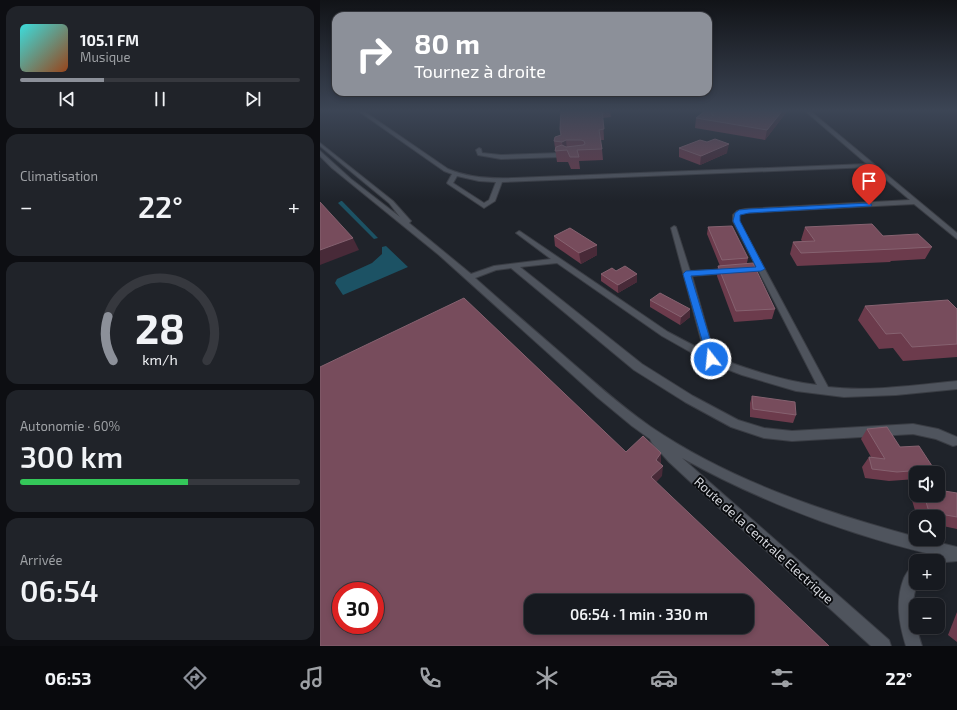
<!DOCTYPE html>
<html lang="fr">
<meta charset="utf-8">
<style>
:root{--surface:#171a20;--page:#202329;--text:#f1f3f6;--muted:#9ea1a5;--line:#36383e;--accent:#8c9099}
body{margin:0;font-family:"Exo 2",sans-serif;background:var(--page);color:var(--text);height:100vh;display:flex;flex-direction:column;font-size:15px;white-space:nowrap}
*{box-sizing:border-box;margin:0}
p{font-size:13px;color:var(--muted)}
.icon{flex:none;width:22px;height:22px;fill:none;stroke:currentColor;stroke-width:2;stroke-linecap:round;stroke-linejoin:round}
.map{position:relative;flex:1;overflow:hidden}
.sheet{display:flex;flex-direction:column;gap:6px;padding:6px;background:#0d0e12;width:320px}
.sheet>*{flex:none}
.top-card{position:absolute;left:12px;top:12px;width:380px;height:84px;border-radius:12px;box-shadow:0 2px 6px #0003,0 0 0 1px var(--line);background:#8c9099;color:#fff;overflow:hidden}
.buttons{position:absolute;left:589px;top:466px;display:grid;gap:8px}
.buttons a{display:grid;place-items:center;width:36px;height:36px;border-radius:8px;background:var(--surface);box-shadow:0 2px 6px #0003,0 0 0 1px var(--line);font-size:20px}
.speed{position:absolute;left:12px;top:582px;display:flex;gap:8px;font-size:20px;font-weight:700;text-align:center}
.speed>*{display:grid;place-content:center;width:52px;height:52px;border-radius:50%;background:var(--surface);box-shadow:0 2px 6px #0003,0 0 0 1px var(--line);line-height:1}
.speed .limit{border:6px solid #d22;background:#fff;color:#111}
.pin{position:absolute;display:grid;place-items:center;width:34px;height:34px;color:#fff;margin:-41px -17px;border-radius:50% 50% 50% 0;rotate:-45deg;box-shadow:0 0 4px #0007}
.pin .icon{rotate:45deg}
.me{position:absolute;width:44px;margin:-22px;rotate:344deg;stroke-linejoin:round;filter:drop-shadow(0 0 3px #0008)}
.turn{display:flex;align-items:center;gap:14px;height:84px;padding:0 16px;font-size:18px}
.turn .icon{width:52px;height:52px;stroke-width:2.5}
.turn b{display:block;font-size:28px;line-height:34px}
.big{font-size:30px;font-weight:600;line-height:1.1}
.sheet .tile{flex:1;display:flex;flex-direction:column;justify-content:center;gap:6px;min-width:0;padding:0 14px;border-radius:12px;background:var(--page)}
.sheet .dial{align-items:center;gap:0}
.dial svg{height:104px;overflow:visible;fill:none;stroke:var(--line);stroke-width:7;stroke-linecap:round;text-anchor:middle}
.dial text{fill:var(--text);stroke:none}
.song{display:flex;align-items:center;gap:12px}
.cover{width:48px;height:48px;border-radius:6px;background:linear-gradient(135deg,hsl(180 70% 55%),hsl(20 70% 35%))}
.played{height:4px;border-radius:2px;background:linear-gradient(90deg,var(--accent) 30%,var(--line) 30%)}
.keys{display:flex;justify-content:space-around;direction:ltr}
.heat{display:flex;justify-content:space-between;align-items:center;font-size:22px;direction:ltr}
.charge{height:6px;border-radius:3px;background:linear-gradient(90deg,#34c759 60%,var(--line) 0)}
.trip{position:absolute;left:204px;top:594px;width:230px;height:40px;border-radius:12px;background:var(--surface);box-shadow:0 2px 6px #0003,0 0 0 1px var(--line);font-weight:600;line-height:40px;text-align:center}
.dock{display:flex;height:64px;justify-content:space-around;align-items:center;background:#090a0d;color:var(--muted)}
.dock .icon{width:28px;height:28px}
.dock .active{color:var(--accent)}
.dock b{font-size:18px;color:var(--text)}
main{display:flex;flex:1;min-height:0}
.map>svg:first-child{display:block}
</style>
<main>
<section class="sheet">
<div class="tile">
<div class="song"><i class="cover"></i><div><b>105.1 FM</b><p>Musique</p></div></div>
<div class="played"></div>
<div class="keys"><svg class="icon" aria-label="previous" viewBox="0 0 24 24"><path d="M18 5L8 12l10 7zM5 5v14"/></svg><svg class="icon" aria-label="pause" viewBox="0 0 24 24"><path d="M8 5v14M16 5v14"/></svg><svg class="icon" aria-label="next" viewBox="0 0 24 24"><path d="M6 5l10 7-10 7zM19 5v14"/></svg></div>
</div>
<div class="tile"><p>Climatisation</p>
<div class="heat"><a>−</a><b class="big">22°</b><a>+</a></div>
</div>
<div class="tile dial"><svg viewBox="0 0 100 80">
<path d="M14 69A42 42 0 1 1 86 69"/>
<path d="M14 69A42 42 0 0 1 10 35" stroke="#8c9099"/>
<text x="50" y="56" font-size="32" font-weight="700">28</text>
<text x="50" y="72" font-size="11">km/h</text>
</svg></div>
<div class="tile"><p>Autonomie · 60%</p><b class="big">300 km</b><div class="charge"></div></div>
<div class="tile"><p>Arrivée</p><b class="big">06:54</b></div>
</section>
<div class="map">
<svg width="637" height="646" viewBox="0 0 637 646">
<rect width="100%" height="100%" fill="#1f232a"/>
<g fill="#1c5264">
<polygon points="21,201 22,201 58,238 54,239 18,203"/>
<polygon points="66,246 88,267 23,295 15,283 17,279 52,263 62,254 62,247"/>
</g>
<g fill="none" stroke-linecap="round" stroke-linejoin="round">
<g stroke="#3a3d44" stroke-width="2">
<g id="street">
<path d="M37,110H42L128,169C149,178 171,179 194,178L547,164L484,110H489L637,233V239L594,204L425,213L419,215V221L508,387C550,392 595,385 637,381V389L576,395L524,397L476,391L422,375L388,362L342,336L237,263L200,267L322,364L373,396L418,420L444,428L472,431L593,424L618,429L637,437V445L633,446L616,439L593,434L472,441L444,438L411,427L365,402L314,370L191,268L176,270L155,278C184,304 213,329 242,354C271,379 299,405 331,427C411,481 504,512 596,537V539H604L637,547V561L626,562L618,565V561H604L606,556L610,554C523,533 440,501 362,458L569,640L571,646H551L376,487L349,462L332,443L330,439L312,426L277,397L119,255L12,168L0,156V151L31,179L80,217L69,203L0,146V143L73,201L90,220L91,221L89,223L151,274L174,266L231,259L196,233L199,231L201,232L348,332L384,351L351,228L354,226L356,227L370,271L410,269L414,271L410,273L372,276L395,357C428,369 462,381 497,385L413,221V215L417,211L425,209L590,200L551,167L182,182L175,201L164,208L128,184L127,183L132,174L124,171ZM137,176L159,181L176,182L169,200L164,203L133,183Z"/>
<polygon points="159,148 161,149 162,153 181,155 240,153 243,155 240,157 181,159 158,155 156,150"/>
<path d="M596,565V583H598C588,603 596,627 602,646H586C579,623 575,601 584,578C587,572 590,567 596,565Z"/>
</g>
</g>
<use href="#street" fill="#4f545d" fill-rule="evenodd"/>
</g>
<g fill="#6c3b4c">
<polygon points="241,110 290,110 291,117 283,118 284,140 280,140 282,149 283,160 259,161 260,169 251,169 248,162 237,162 234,141 241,135 240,129"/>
<polygon points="392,110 468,110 445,140 375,128 376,118 391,113"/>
<polygon points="359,148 407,153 380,165 359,157"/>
<polygon points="388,227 428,258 427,263 455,309 452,319 414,322 397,276 398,266 400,266 387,234"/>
<polygon points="485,227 563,236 612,247 605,259 571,261 570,262 477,266 470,254 473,242 482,241 481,240"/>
<polygon points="234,236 277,255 261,264 235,246"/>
<polygon points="296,271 317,282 298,293 281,281 281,274"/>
<polygon points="330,300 370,317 360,325 330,307"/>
<polygon points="545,306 637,309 637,357 583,361 573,348 559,349 538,320"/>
<polygon points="432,396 476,415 473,423 430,417 430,403"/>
<polygon points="547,429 580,447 614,469 610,473 596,473 596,479 569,481 545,478 542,467 549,457 551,457 541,439"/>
<polygon points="596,492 596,495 618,495 637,493 637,529 618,525 618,517 597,517 591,497"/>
<polygon points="637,612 637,642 628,635"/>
</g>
<g fill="#482a38">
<polygon points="463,110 468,110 445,140 447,130"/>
<polygon points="246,140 247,150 243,150 242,142"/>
<polygon points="409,144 407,153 380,165 381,156"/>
<polygon points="33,238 39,250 0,265 0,250"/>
<polygon points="277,245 277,255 261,264 259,253"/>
<polygon points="317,274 317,282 298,293 298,285"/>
<polygon points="370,309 370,317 360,325 361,317"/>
<polygon points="341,453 341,464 336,460"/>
<polygon points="343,466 342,476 331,488 331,477"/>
</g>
<g fill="#774c5c" stroke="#866270" fill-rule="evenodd">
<polygon points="241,110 282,110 284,129 279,130 282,149 257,150 259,157 250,157 247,150 235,151 236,147 242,145 246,147 263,145 265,144 264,141 261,140 246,140 242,142 234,141 235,137 241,135 240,129"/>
<polygon points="386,110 390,110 393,116 393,110 463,110 447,130 376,118"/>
<polygon points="395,139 409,144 381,156 359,148 380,140 387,142"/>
<polygon points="0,202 33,238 0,250"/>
<polygon points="552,224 563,236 598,234 612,247 576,249 481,253 473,242 495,241 485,227"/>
<polygon points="412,226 428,258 402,260 388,227"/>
<polygon points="250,228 277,245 259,253 234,236"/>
<polygon points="433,263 455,309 416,311 398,266"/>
<polygon points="305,266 317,274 298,285 281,274 292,268 296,271"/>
<polygon points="340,293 370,309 361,317 330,300"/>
<path d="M144,298L306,452L323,436L341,453L336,460L343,466L331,477L509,646H0V367ZM21,591H55V625H21ZM211,601H427V627H211Z"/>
<polygon points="628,300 637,309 637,344 592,347 581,333 566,334 545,306"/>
<polygon points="432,396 475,402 476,415 433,409"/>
<polygon points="567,427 580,447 599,446 614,469 577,472 552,469 549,457 565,459 547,429"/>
<polygon points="618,490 637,493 637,517 609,512 604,495 618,495"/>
</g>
<linearGradient id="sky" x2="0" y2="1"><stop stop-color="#111317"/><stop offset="0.55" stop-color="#3c4555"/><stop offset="1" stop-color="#3c4555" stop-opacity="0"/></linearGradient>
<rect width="637" height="201" fill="url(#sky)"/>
<polygon fill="#1a73e8" stroke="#114b97" points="549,203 552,205 551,206 429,213 420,215 420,221 445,269 441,271 371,276 396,359 395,361 388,361 363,274 366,271 436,267 413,221 415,213 419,210 429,209"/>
<g text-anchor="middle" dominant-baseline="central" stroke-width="4" stroke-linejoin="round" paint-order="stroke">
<g font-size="13" fill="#d6d8de" stroke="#0a0c0f">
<text transform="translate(444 540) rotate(42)">Route de la Centrale Electrique</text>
</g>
</g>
</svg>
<div class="buttons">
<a><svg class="icon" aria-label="sound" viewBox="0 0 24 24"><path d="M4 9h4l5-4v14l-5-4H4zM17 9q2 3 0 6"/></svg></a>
<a><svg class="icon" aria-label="search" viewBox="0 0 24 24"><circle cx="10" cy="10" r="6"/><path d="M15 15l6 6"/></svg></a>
<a>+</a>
<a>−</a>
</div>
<div class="speed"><div class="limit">30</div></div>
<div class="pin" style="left:549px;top:205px;background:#d93025"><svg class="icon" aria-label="arrive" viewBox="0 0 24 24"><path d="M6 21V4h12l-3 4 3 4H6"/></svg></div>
<svg class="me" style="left:391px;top:359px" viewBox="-20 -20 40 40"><circle r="17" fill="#1a73e8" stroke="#fff" stroke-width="3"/><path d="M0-11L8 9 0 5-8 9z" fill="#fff"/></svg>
<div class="trip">06:54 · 1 min · 330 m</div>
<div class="top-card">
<div class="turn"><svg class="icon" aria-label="right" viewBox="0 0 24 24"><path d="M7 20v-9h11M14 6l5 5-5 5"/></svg><div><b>80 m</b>Tournez à droite</div></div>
</div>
</div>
</main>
<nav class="dock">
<b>06:53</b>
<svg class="icon active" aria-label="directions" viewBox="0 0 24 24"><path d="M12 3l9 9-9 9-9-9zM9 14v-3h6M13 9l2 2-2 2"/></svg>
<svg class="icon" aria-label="music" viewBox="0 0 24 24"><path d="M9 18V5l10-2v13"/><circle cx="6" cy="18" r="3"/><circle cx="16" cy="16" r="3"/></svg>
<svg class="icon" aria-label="phone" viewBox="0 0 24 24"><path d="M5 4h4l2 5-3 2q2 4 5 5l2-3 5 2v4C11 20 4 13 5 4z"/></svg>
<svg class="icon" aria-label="climate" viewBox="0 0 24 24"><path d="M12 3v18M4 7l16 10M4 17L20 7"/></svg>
<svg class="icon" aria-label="car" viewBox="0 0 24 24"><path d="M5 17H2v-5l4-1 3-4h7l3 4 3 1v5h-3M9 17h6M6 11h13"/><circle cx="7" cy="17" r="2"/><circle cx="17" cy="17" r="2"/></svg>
<svg class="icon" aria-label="filters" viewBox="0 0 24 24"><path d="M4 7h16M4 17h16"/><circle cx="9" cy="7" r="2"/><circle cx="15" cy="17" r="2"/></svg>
<b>22°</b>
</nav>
